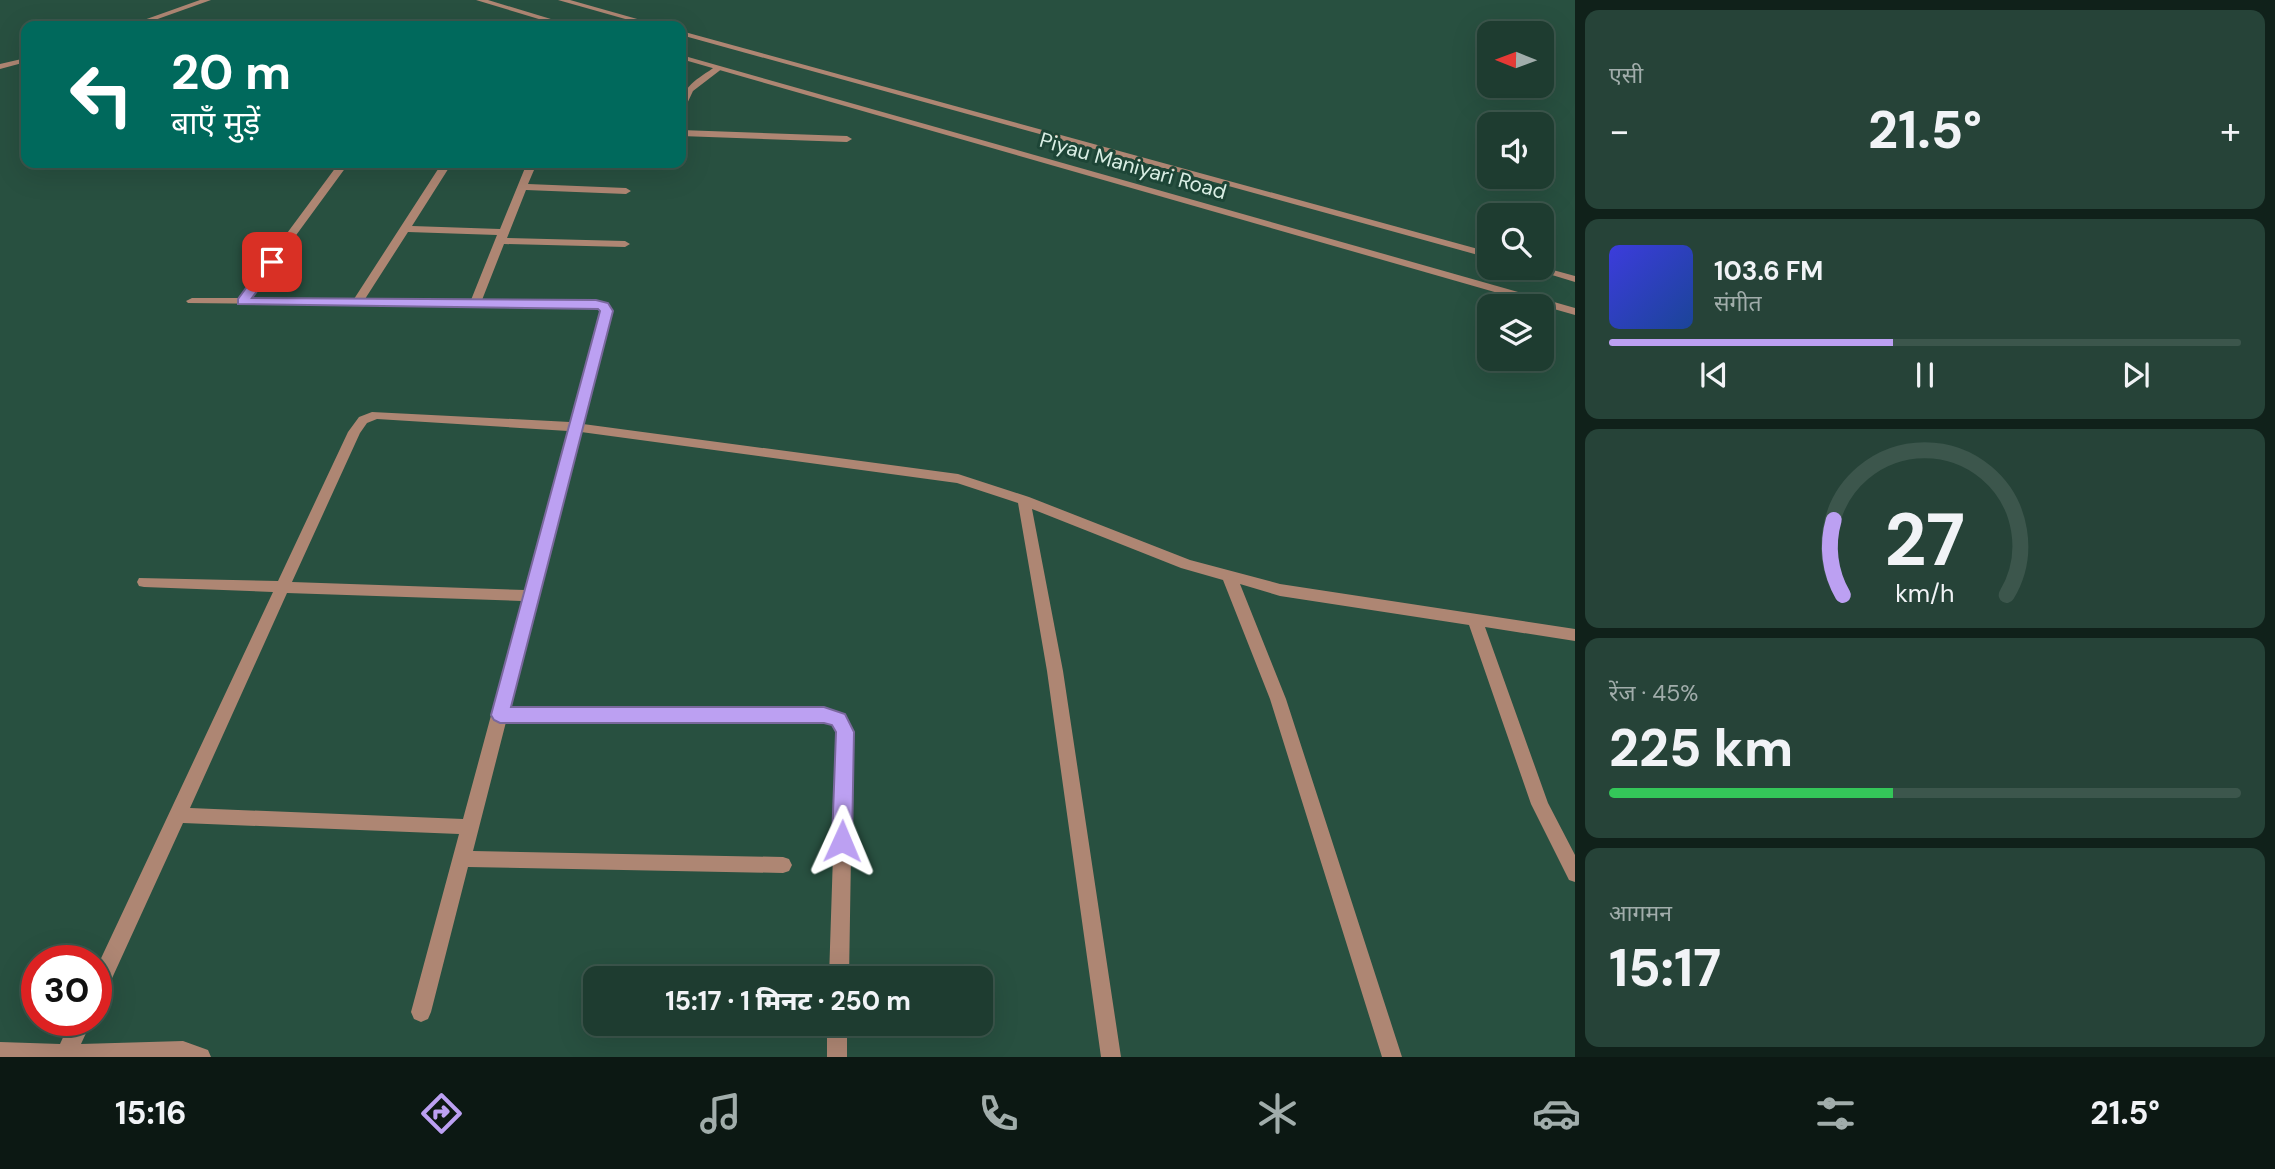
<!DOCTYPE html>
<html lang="hi">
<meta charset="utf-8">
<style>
:root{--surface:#1e3c30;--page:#264338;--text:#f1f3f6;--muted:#a1adab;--line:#3c564c;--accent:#bca0f2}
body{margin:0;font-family:"DM Sans","Noto Sans Devanagari",sans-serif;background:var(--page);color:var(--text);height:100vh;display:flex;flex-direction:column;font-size:26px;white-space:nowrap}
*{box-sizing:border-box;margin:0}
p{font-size:23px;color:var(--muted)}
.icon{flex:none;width:38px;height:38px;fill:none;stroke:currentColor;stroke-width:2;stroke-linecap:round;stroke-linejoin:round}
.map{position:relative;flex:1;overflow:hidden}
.sheet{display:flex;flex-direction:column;gap:10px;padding:10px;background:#10211a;width:700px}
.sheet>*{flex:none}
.guide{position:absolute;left:21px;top:21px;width:665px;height:147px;border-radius:14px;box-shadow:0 7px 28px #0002,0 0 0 2px var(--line);background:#00695c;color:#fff;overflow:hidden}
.needle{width:46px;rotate:271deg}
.fabs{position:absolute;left:1477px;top:21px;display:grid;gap:14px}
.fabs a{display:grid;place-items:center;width:77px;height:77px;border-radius:14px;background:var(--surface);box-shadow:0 7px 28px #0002,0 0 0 2px var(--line);font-size:35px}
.speed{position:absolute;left:21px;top:945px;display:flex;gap:14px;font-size:35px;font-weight:700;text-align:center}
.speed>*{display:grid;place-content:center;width:91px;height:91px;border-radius:50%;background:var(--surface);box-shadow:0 7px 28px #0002,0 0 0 2px var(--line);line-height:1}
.speed .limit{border:10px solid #d22;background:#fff;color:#111}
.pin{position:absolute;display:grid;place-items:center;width:60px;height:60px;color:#fff;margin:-30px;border-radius:14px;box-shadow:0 4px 10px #0006}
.me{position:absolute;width:77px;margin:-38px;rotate:1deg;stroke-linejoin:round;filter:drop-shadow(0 0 5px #0008)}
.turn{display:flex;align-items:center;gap:24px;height:147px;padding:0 35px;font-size:32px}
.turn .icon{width:91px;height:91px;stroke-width:2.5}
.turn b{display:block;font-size:49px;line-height:60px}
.big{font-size:52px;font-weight:800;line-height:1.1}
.sheet .widget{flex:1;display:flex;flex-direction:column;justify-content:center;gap:10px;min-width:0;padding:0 24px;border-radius:14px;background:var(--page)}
.sheet .dial{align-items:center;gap:0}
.dial svg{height:182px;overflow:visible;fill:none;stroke:var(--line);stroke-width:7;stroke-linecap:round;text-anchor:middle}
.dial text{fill:var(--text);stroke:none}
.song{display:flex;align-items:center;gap:21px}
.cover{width:84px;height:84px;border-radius:10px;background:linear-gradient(135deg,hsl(240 70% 55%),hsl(220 70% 35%))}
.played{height:7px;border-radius:4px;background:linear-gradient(90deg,var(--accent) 45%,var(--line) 45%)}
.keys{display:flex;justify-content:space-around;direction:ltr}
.heat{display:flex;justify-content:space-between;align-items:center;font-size:38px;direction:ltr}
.charge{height:10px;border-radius:5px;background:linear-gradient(90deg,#34c759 45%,var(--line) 0)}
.trip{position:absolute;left:583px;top:966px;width:410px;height:70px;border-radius:14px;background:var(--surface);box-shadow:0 7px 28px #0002,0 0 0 2px var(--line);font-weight:800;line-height:70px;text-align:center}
.dock{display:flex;height:112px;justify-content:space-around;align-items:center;background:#0c1813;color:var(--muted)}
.dock .icon{width:49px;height:49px}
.dock .current{color:var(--accent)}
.dock b{font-size:32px;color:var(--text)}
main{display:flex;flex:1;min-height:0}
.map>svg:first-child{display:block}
</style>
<main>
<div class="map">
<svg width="1575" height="1057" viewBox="0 0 1575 1057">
<rect width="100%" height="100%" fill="#285040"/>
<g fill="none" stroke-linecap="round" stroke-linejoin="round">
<g fill="#ae8673" fill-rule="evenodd">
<polygon points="200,0 211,0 138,26 127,26"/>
<polygon points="26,58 26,62 0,69 0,64"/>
<path d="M716,66L723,68L693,91L685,108L681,111C681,85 697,80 716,66Z"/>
<polygon points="681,130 847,136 852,139 847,142 681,136"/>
<path d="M339,163H349L250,298L354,299L442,163H452L412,226L500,229L527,163H537L528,184L626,188L631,191L626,194L526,190L507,238L625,241L630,244L625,247L504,244L482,300L596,301L607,304L612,311L583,424L958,474L1029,497L1190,560L1280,584L1575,629V641L1485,627L1548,803L1575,855V882L1569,880L1531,804L1469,625L1280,596L1240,584L1286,699L1402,1057H1382L1270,699L1223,580L1181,568L1032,509L1063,671L1121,1057H1101L1047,671L1018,503L957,483L581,432L509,708H824L844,714L853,731L849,978H829L837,732L832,724L824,722H506L473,851L783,857L789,859L792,865L789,871L783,873L468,867L431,1012L428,1019L421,1022L414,1019L411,1012L459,834L183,823L103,998L96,1001V969L273,592L144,587L139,586L137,582L139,578L278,581L348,432L359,417L372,412L570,422L600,311L599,308L188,303L186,301L192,298H239ZM408,232L497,235L471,300L365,299ZM377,419L568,431L525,590L292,582L360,433L367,423ZM287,593L522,601L463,819L190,808Z"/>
<polygon points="71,1020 92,1020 81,1044 183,1041 208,1050 211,1057 0,1057 0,1042 60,1044"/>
<rect x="827" y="1024" width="20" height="33"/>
</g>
<g fill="#ae8673" fill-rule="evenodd">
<polygon points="476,0 488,0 574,26 562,26"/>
<polygon points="558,0 570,0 662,26 650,26"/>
<polygon points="681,31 1489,252 1489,258 681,35"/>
<polygon points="681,55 1575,308 1575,315 681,59"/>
<polygon points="1542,267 1575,276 1575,282 1529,268"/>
</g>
</g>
<polygon fill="#bca0f2" stroke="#7a689d" stroke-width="2" points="272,258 278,262 252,298 596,300 608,303 613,311 511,707 824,707 845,714 854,732 852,841 849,848 842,850 835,848 832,841 836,732 832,725 824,723 500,723 494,720 491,715 600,311 598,309 238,304 238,299 267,259"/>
<g text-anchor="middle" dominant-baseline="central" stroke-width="6" stroke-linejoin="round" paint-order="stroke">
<g font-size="21" fill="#d9eee4" stroke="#1d4536">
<text transform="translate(1133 166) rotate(16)">Piyau Maniyari Road</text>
</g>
</g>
</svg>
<div class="fabs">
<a><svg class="needle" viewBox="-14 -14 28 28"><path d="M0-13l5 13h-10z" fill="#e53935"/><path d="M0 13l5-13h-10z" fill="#a1adab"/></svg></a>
<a><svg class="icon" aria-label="sound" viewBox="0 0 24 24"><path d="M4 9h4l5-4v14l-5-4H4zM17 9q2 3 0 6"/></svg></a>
<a><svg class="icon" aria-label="search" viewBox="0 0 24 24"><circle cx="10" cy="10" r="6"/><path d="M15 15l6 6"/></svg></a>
<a><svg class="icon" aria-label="layers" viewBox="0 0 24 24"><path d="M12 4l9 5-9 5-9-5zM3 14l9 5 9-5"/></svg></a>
</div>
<div class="speed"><div class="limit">30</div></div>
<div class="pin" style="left:272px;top:262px;background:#d93025"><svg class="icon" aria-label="arrive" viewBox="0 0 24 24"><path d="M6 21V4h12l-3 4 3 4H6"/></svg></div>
<svg class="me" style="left:842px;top:841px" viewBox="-20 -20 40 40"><path d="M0-17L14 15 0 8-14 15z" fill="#bca0f2" stroke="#fff" stroke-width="4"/></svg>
<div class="trip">15:17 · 1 मिनट · 250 m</div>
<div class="guide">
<div class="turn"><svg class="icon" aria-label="left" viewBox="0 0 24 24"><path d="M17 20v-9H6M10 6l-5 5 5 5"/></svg><div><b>20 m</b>बाएँ मुड़ें</div></div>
</div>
</div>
<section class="sheet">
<div class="widget"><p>एसी</p>
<div class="heat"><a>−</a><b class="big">21.5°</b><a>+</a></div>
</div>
<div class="widget">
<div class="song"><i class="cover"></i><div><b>103.6 FM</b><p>संगीत</p></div></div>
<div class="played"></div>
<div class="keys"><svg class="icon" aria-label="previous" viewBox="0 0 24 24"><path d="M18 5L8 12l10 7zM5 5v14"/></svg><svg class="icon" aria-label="pause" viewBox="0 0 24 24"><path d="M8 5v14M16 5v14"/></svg><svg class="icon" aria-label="next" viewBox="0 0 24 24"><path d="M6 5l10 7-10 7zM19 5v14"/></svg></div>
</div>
<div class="widget dial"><svg viewBox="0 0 100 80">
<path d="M14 69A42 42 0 1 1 86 69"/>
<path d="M14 69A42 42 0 0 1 10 36" stroke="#bca0f2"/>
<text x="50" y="56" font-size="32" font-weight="700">27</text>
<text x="50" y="72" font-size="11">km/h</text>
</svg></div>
<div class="widget"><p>रेंज · 45%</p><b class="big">225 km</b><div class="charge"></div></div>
<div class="widget"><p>आगमन</p><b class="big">15:17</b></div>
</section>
</main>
<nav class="dock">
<b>15:16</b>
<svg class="icon current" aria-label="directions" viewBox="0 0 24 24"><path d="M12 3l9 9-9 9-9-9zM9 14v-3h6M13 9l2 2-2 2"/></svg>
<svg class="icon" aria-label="music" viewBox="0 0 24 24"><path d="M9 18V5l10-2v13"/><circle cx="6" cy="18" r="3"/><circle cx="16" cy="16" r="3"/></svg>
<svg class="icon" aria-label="phone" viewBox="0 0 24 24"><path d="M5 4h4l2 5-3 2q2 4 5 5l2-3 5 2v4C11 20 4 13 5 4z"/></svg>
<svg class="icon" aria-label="climate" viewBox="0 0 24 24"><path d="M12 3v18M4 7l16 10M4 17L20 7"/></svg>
<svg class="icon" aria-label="car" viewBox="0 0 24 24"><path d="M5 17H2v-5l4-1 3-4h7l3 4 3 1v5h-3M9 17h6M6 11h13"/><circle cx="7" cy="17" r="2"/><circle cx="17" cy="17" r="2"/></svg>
<svg class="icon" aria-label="filters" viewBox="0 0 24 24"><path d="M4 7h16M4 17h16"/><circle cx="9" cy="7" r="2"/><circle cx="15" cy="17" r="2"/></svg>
<b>21.5°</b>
</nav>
